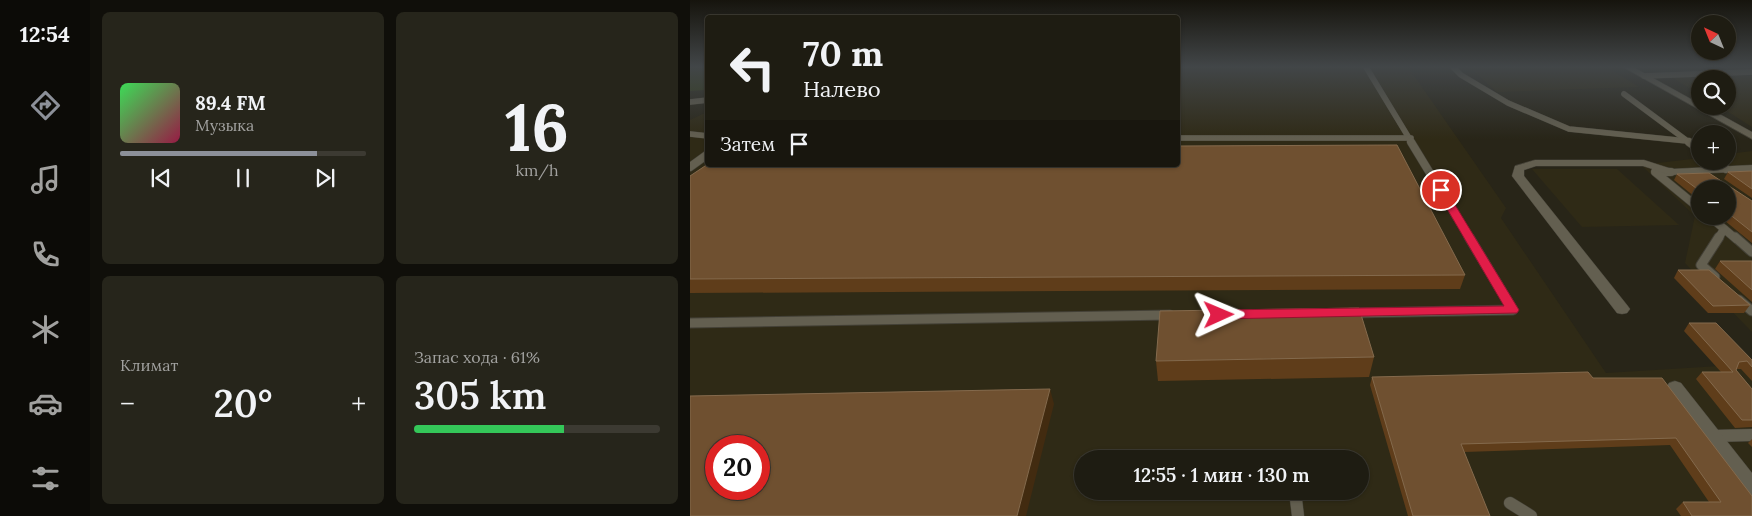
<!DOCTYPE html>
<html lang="ru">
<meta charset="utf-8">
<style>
:root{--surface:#1e1c12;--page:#26251b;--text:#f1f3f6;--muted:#a1a19f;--line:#3c3a32;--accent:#8c9099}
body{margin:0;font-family:Lora,serif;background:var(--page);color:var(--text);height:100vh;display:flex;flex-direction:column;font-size:19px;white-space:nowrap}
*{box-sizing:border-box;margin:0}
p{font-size:16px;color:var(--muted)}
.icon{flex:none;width:28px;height:28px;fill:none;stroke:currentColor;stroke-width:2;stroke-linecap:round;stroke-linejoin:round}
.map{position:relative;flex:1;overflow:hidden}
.panel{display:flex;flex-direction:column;gap:12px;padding:12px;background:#100f0a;width:600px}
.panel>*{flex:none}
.banner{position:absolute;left:15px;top:15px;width:475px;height:152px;border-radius:5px;box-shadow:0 1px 4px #0004,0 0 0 1px var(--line);background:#1e1c12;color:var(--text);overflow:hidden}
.needle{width:32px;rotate:317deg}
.tools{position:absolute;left:1001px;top:15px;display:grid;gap:10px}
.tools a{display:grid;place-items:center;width:45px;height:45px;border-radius:50%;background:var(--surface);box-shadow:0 1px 4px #0004,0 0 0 1px var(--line);font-size:25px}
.speed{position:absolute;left:15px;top:435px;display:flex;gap:10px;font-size:25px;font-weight:700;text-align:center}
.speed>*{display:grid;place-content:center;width:65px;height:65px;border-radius:50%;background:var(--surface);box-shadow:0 1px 4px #0004,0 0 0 1px var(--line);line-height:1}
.speed .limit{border:8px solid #d22;background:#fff;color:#111}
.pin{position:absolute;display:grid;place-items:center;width:42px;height:42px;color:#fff;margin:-21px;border:2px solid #fff;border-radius:50%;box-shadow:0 1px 5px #0007}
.me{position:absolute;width:55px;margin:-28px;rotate:89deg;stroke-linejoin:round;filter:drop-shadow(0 0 4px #0008)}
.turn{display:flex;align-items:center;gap:18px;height:105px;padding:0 15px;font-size:22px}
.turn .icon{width:65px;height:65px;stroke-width:2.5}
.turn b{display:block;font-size:35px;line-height:42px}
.then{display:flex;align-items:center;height:48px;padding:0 15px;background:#0003;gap:10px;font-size:19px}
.big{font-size:38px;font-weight:600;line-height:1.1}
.panel .card{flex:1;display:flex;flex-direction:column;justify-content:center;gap:8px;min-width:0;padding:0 18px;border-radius:8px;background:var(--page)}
.panel .dial{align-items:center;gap:0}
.dial b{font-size:65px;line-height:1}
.song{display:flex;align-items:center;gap:15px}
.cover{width:60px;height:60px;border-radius:8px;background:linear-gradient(135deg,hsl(130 70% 55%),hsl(340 70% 35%))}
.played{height:5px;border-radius:2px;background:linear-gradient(90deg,var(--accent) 80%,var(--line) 80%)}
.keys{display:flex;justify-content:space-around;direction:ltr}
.heat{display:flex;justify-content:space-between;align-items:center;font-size:28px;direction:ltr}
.charge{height:8px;border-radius:4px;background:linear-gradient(90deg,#34c759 61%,var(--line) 0)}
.panel .tiles{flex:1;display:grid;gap:12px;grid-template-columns:repeat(2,1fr)}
.trip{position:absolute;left:384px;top:450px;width:295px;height:50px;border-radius:25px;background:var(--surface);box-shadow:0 1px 4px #0004,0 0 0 1px var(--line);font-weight:600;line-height:50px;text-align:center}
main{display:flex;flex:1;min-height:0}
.menu{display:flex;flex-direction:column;width:90px;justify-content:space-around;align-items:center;background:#0c0b07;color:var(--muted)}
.menu .icon{width:35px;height:35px}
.menu .selected{color:var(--accent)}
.menu b{font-size:22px;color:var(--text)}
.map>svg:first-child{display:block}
</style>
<main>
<nav class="menu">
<b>12:54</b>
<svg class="icon selected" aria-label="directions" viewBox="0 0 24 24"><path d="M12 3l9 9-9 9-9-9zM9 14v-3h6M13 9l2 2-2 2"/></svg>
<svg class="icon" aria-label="music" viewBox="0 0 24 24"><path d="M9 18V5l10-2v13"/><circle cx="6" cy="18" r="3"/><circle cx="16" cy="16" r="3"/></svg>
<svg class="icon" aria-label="phone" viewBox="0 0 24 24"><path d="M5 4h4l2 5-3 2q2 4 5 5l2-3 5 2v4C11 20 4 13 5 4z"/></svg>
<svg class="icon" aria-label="climate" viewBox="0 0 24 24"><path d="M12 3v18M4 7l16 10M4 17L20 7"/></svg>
<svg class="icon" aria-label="car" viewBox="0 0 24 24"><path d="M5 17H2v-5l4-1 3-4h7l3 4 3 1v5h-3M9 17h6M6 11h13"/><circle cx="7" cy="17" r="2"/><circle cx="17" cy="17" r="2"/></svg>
<svg class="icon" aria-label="filters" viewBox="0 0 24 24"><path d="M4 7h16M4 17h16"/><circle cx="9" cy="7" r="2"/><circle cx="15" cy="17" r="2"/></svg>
</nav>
<section class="panel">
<div class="tiles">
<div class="card">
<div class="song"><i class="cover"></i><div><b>89.4 FM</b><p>Музыка</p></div></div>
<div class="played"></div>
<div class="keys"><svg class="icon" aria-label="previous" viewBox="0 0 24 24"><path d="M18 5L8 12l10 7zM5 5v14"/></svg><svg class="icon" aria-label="pause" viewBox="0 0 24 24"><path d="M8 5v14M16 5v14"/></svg><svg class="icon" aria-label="next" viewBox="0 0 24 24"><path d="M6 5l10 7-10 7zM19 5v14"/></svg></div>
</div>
<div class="card dial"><b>16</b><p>km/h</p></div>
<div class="card"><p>Климат</p>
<div class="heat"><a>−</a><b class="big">20°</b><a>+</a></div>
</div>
<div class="card"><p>Запас хода · 61%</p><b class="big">305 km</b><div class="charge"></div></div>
</div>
</section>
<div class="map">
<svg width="1062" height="516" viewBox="0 0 1062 516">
<rect width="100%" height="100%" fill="#282518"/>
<g fill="#2f2a16" fill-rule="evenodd">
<path d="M488,67H718L816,208L811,218L916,373L1062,364V516H0V120L17,112L18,165H488ZM26,446H69V489H26ZM392,459H670V491H392Z"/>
<polygon points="779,67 917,67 949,87 807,92"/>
<polygon points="980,76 1062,76 1062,127 1029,106 1038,106 1038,79 1010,79 1010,95"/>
<path d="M1062,151V332L995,263L1005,216L951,165L1010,158V161H1038V154ZM1010,189H1038V216H1010Z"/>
<polygon points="842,169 927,169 989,225 892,227"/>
</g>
<polygon fill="#303a12" points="0,67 17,67 17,90 0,91"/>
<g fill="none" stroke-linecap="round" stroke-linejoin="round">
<g stroke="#434036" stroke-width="6">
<g id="service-far3">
<polyline points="676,67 722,143"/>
<polyline points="763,67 771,75 818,103 879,129 997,141"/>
<polyline points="954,76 1062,72"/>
<polyline points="934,94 1000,143"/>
<polyline points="0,102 18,100"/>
<polyline points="0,134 18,136"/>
<polyline points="488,138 721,138"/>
</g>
</g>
<g stroke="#434036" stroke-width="9">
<g id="service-far2">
<polyline points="721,142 780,239"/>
<polyline points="999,142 1010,150"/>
<polyline points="1025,161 1036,169"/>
<polyline points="0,167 18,154"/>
<polyline points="981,172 965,172 1010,209"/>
<polyline points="1019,216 1046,239"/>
<polyline points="1028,239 1034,229"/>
</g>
</g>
<g stroke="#434036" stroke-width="11">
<g id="service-far1">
<polyline points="1045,237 1062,252"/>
<polyline points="1025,277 1011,265 1029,237"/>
<polyline points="1049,300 1062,311"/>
<polyline points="660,313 823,310 779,237"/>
<polyline points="0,323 480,315"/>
</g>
</g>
<g stroke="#434036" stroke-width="13">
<g id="service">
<polyline points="1022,436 1062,435"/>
<polyline points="605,491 608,516"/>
<polyline points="820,503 841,516"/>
</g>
</g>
<g stroke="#434036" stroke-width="1">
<g id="minor">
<polygon points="933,67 943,67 1010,104 1010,106 1015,106 1062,132 1062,139"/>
<polygon points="845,160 954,160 982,169 1062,165 1062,171 981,175 953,166 846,166 834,170 834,176 937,305 940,309 937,313 932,314 927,313 822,176 825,166"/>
<polygon points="985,381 991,383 1062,473 1062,498 1055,496 979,393 976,388 979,383"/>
</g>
</g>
<use href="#service-far3" stroke="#635f50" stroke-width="5.5"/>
<use href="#service-far2" stroke="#635f50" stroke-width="8"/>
<use href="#service-far1" stroke="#635f50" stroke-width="9"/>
<use href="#service" stroke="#635f50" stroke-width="12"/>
<use href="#minor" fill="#635f50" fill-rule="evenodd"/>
</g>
<g fill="#5f3d1a">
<polygon points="1062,171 1062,198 1034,179 1038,172"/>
<polygon points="1019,173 1062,201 1062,243 1029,216 1038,216 1038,189 1010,189 1010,201 984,180 987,174"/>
<polygon points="0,176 775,275 770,289 0,293"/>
<polygon points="1030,261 1062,261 1062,302 1025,269"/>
<polygon points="988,270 1060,305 1054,313 1018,313 984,278"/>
<polygon points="999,323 1062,360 1062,381 1051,369 1047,369 1046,370 1062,389 1062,427 1045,428 1006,379 1012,372 1031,372 994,331"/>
<polygon points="684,357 679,377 468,381 466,361"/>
<polygon points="682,377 903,378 972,378 1062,516 991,516 986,509 993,502 1019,502 980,445 774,452 800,516 718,516 680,385"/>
<polygon points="1062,439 1062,447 1058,443"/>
</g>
<polygon fill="#422b10" points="360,389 364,404 336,516 327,516"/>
<g fill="#6f5030" stroke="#846a4d" fill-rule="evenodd">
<polygon points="707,145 775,275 0,279 0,176 18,164 18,165 488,165 488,146"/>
<polygon points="1062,171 1062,189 1038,172"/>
<polygon points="1019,173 1062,201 1062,232 1038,213 1038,189 1010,189 1010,191 987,174"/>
<polygon points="1030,261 1062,261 1062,290"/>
<polygon points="988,270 1019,270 1060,305 1023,306"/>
<polygon points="669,308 684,357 466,361 470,311"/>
<polygon points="999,323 1026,323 1062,360 1062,367 1057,361 1049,362 1046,370 1062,389 1062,420 1052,420 1012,372 1043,372"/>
<polygon points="898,372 903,378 972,378 1062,496 1062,516 1002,516 993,502 1031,502 986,438 771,444 800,516 723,516 682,377"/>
<path d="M360,389L327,516H0V396ZM26,446H69V489H26Z"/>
</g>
<linearGradient id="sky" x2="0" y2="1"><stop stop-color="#16140d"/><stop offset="0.48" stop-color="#424648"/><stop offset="1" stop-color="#424648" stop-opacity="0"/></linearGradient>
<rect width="1062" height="139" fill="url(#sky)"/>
<polygon fill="#e11d48" stroke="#92132f" points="751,187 756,190 829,310 827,313 529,319 524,318 522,315 524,312 529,310 814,306 746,190"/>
</svg>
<div class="tools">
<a><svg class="needle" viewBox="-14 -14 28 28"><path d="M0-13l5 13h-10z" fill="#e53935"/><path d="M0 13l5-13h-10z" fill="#a1a19f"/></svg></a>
<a><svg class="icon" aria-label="search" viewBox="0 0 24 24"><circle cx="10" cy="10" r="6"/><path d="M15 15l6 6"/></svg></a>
<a>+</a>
<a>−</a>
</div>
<div class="speed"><div class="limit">20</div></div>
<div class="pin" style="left:751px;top:190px;background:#d93025"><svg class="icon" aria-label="arrive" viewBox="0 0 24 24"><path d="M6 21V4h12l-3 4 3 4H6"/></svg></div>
<svg class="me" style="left:529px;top:315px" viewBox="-20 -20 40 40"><path d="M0-17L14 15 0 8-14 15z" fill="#e11d48" stroke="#fff" stroke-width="4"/></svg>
<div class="trip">12:55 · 1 мин · 130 m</div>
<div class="banner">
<div class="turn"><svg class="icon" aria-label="left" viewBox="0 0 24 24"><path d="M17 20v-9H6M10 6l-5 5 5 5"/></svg><div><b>70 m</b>Налево</div></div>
<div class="then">Затем<svg class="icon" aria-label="arrive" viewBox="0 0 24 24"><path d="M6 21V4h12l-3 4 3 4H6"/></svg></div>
</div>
</div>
</main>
